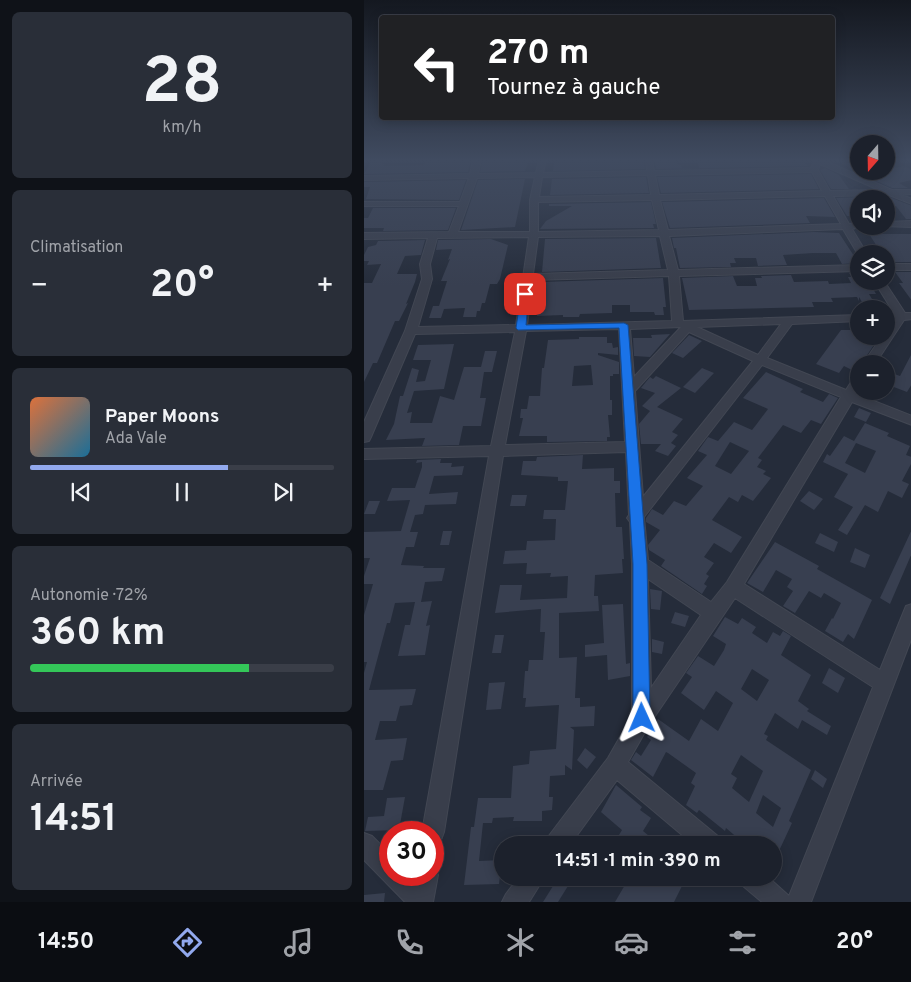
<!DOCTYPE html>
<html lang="fr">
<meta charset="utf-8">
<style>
:root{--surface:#1c212c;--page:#292e38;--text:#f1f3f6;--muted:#a0a3a9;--line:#3a3e48;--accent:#92a9ee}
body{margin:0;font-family:Overpass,sans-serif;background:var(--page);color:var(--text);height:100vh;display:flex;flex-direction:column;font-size:19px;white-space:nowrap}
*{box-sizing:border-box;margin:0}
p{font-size:16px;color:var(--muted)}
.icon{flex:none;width:28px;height:28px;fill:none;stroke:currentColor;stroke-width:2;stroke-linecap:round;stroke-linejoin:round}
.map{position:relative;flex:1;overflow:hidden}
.details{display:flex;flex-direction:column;gap:12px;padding:12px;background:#0f1218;width:364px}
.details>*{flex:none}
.guide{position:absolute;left:15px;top:15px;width:456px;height:105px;border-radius:5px;box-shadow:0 2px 12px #0003,0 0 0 1px var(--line);background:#202124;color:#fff;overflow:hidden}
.needle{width:32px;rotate:200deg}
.buttons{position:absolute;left:486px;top:135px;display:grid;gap:10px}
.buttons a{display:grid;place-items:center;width:45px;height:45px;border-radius:50%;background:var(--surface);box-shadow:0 2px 12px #0003,0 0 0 1px var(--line);font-size:25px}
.speed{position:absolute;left:15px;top:821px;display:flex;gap:10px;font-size:25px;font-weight:700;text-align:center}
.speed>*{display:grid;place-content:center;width:65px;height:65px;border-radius:50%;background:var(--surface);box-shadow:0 2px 12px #0003,0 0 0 1px var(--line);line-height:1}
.speed .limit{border:8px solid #d22;background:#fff;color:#111}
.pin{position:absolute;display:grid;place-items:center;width:42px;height:42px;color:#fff;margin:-21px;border-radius:10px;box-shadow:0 2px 8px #0006}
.me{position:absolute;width:55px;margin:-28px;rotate:359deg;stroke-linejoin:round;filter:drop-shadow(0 0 4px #0008)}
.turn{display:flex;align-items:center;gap:18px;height:105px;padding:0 25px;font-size:22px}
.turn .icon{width:65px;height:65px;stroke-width:2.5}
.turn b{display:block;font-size:35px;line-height:42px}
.big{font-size:38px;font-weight:700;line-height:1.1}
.details .card{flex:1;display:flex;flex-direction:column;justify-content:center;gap:8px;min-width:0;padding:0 18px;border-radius:8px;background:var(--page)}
.details .dial{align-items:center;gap:0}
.dial b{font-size:65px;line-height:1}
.song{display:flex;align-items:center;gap:15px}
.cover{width:60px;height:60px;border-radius:8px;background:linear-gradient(135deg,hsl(20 70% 55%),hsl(200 70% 35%))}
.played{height:5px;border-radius:2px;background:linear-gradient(90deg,var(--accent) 65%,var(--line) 65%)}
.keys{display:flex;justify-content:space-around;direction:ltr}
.heat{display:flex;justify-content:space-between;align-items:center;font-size:28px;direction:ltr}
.charge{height:8px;border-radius:4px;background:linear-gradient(90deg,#34c759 72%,var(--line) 0)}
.trip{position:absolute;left:130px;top:836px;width:288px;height:50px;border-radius:25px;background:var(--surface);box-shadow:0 2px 12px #0003,0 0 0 1px var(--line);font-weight:700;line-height:50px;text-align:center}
.tabs{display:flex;height:80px;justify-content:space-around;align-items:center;background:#0b0d12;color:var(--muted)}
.tabs .icon{width:35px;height:35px}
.tabs .active{color:var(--accent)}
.tabs b{font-size:22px;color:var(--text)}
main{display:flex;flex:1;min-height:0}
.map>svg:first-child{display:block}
</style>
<main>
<section class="details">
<div class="card dial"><b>28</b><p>km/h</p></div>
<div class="card"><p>Climatisation</p>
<div class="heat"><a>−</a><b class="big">20°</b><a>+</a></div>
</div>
<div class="card">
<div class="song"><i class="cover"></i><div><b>Paper Moons</b><p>Ada Vale</p></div></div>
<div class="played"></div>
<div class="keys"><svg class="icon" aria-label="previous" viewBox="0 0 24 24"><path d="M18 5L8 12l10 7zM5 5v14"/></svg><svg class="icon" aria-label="pause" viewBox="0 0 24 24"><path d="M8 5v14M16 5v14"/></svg><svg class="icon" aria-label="next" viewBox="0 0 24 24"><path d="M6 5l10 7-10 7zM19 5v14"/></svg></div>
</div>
<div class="card"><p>Autonomie · 72%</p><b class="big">360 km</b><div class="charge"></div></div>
<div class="card"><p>Arrivée</p><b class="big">14:51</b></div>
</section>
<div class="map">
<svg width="548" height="902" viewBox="0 0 548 902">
<rect width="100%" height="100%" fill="#252c3a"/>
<g fill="#383f50" fill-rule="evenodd">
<polygon points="8,160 21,160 17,165 20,164 20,166 59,165 64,160 107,160 104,172 0,174"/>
<polygon points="119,160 165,160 161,171 116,172"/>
<polygon points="193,160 280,160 281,169 189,171 190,162"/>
<polygon points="290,160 312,160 314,165 317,165 318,168 335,168 333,160 438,160 444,166 292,169"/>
<polygon points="471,160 489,160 495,163 495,171 522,171 522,170 540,166 548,170 548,180 535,183 544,188 528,188 501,176"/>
<polygon points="461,168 475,175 485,189 467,189 456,170"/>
<polygon points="447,174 455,189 297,193 293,177"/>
<polygon points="282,177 285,193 186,195 188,179"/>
<polygon points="161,179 151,227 97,230 114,180"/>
<polygon points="102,180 95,200 2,199 6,187 0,187 0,182"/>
<polygon points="495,197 495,221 492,221 488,216 483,216 472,198"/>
<polygon points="513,197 525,197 548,206 548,219 542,219 532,206 522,208 522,199"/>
<polygon points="460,198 471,217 442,216 446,223 306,228 298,202"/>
<polygon points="287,202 292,224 289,224 290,228 176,229 182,221 208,206 185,206 185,204"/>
<polygon points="9,208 92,208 84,230 19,231 20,228 0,228 0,218 4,218"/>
<polygon points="450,232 475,233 490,256 495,258 495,263 478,264 472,253 449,253 419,255 423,265 394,266 392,258 370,258 372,263 366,263 367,267 316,268 312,248 310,248 308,238"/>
<polygon points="505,234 548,234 548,262 525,262 522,254 518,254"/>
<polygon points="292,238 297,268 178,272 181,239"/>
<polygon points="127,239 144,245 136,279 133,284 126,284 121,303 118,303 116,311 113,311 112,317 99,317 101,308 80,309 77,318 65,318 69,306 75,306 83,281 77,281 86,259 84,260 88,249 72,250 74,240"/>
<polygon points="61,240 57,255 41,256 33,274 53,274 51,282 42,304 44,303 35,321 31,321 13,363 9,363 0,382 0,283 8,283 17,264 3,265 5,261 0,261 0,255 4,247 12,245 14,241"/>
<polygon points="531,272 548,272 548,301 535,283 539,283"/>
<polygon points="485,273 495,273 495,281 505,281 512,294 505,294 514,309 502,309 495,297 495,301 493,297 467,298 469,302 448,302 450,307 325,310 318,278 369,276 373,286 393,286 391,278 398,278 397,276 427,275 430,282 464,281 465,284 487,283 484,277 488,277"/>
<polygon points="299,278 302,307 299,307 300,315 291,315 290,312 266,312 266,305 248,305 248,313 216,314 215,317 199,317 199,315 173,316 176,282"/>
<polygon points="477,330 495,330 495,336 516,336 497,364 491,364 488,370 480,366 475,373 452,364"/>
<polygon points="306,334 286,357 270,356 269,338 288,338 287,335"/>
<polygon points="325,335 338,341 319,358 308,353"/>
<path d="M215,337H243V343H248L249,348L254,347V355L234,353V355L255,362V374H249V376H246V400H248V415H244L246,437H243V441L183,442V436H155L159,418H156L157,409H163L165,396H176L178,368H180L184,340L215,339ZM227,365L229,385L208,386L210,366Z"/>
<polygon points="90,344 80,389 50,391 43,413 48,412 46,423 68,423 76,396 90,400 100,367 117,367 121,351 133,351 128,372 120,372 116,398 122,398 117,426 99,426 95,445 58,446 61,438 22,440 30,424 36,396 39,396 48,368 55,370 52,382 61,381 67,360 49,360 54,345"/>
<polygon points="548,353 548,384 543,392 522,384 522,371 536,376"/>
<polygon points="338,368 350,373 331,393 319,387"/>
<path d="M402,372L439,389L436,392L459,402L465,394L474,398L457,424L447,420L437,433L419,425L394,458L398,460L393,467L402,471L399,474L407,478L389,501L378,495L374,502L365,497L348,520L378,537L367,553L350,543L340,557L350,563L342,574L345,576L340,584L343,586L338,594L297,566L301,560L285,550L284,545L296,530L282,522V518L288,509L299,515L310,501L322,506L339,486L323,478L343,455L334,451L344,437L354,441L370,422L388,430L392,425L404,409L379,398ZM366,442L385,451L367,474L351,466Z"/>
<polygon points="292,376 317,388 293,407 319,419 308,432 314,435 307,443 312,446 304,456 291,451 297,444 277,444 275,424 286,411 278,406 291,393 277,388 286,377 289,379"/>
<polygon points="495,408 507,413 502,422 490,417"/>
<path d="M501,423L525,433L523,436L546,446L542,455L548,457V462L538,481L545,484L538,498L524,491L514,512L501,505L483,535L474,530L489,507L470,497L484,474L459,462L463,454L466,456L480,436L490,441ZM492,443L512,451L501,473L481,463Z"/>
<polygon points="219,455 218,469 250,468 250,481 256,481 256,493 251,493 252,527 258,527 260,559 258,559 259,573 231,575 230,596 234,596 235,611 195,613 195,658 213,657 211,698 216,698 216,707 231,706 230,726 206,727 210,730 208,770 201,765 201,775 186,776 185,797 189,797 188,810 178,811 178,821 149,821 150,817 129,818 128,823 119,823 115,861 138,860 135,884 100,885 107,827 110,827 114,798 147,798 149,766 165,764 166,751 192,749 195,705 161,707 162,698 159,698 161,671 164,671 165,660 179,660 181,632 176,632 177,609 131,613 136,585 158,585 156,600 203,598 204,576 186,577 187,573 162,574 163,563 139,564 141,551 162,550 163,541 191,540 192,519 179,519 180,510 201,510 204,481 194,481 194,477 157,475 159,461 172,461 173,457"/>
<polygon points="77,459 76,463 88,463 87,467 100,466 98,475 70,476 65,494 94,492 92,504 61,505 59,514 51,515 46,532 54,532 50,547 42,547 37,565 60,566 59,568 81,568 78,581 61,582 57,602 68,601 62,626 66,625 61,655 34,656 41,625 46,625 51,602 31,603 26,623 23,623 5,690 52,689 48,705 36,706 32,721 16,721 11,740 43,738 39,760 27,761 19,790 0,790 0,673 3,662 0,662 0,615 9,584 0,584 0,576 6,558 0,558 0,532 37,531 46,500 23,501 28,488 51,488 58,467 58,462 52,463 53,460"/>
<polygon points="445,491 459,499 450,510 436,501"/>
<polygon points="148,495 163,495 161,506 146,506"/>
<polygon points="5,501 16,501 11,514 0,514"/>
<polygon points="548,529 548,553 526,604 516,598"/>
<polygon points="79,531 88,531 85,545 76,545"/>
<polygon points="456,533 474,542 470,552 451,543"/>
<polygon points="411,542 455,566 453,569 508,600 490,639 484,634 479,642 461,631 468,618 469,619 477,603 460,593 457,598 445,591 431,613 419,606 429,591 423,587 428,579 412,570 399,592 383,583"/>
<polygon points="491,548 506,555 501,568 486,562"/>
<polygon points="286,589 298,591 296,610 287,609"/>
<polygon points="259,604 262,664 266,663 266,676 244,680 243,655 221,657 221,645 240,643 238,605"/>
<polygon points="311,612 325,616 321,627 307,623"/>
<path d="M361,617L374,624L378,618L392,627L388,633L403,643L409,632L416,636L419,631L427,636L417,655L447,675L434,701L445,709L443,711L467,726L463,735L438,720L434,729L411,713L400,734L404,736L402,740L447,770L425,821L428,823L414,853L409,849V845H374L376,840L362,828L361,831L335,810L333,813L322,805L331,786L327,783L332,773L304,753L302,752L289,777L267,760L272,752L277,756L287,740L283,737L294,719L325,741L337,719L354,731L369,703L352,691L340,710L317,693L328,677L322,673L334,656L350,666L360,650L362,644L349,636ZM388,669L405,680L393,701L377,689ZM377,755L399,771L385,802L368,788L373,778L367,774ZM399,795L417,808L409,827L392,813Z"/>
<polygon points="131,635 140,635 137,653 128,653"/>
<polygon points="288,639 300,642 298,654 288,652"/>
<polygon points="465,668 481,678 474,693 458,683"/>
<polygon points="141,682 137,709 122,710 125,683"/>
<polygon points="221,748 232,757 223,769 213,760"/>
<polygon points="451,770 463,779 459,788 447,779"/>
<polygon points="252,785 278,807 276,810 287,818 279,831 296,845 249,845 258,830 237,812"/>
<polygon points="41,797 35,830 1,831 4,817 20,816 23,798"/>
<polygon points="194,878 209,878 194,902 179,902"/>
<polygon points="265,878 322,878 310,902 251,902"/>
<polygon points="21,893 20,902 0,902 0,895"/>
</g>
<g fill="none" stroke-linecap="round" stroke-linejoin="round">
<g stroke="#424753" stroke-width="2">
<g id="minor">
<path d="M109,160H117L114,174L172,173L175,160H182L179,173L283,171L282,160H288L290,171L447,168L451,160H459L528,190H548V194L538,195L548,199V204L525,195L469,196L485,224L495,223V226H499L488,229L503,254H495V256L479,229L305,236L314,270L495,265V271L315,276L319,321L495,315V321L428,324L403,358L482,390L491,376L495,375V389L492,394L548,416V425L488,402L380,584L516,670L542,606L548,604V637L447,902H398L379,886L375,878H405L425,896L509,687L371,598L285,725L264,762L355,837L358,845H330L253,780L206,845H181L184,837L244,758L268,716V564L266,522L263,518L265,515L262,452L139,456L80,832L77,840L69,843V832H58L125,456L0,459V449L127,446L151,332L51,334L7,437L5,441L0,442V422L41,331L58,279L56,264L64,238L0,239V233L85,232L95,206H0V202H96L105,178L0,180V176L106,174ZM456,164L515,190L466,191L454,170ZM448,172L458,191L295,195L291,175ZM284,175L287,195L175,197L178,177ZM171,177L166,200V232H94L113,178ZM461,196L477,224L304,230L296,200ZM288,200L295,230L174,232V202ZM296,236L304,270L169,274L174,237ZM165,237L152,325L54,327L68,279L66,264L73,238ZM305,276L308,321L163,325L169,280ZM417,324L394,355L333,327ZM317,327L270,377L266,329ZM255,329L261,442L141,445L162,331ZM325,332L389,361L279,497L271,391ZM398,365L477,397L363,582L347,602L284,560L280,517ZM284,579L337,615L287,688Z"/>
<polygon points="548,221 548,227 518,226 522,226 522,222"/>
<rect x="522" y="264" width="26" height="6"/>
<polygon points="510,281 520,281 541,313 548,313 548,319 540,320 511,364 499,364 518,336 522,336 522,329 529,320 522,320 522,314 530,313"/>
<polygon points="0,833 8,836 26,854 26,875 47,875 50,877 50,875 69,875 69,866 70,867 74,875 69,902 41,902 0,860"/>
<polygon points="154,878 180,878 165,902 138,902 142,894"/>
</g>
</g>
<use href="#minor" fill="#393e4b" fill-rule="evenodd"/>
</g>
<linearGradient id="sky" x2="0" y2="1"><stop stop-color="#141820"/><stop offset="0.56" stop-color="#404b60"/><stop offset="1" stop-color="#404b60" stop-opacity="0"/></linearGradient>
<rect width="548" height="286" fill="url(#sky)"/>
<polygon fill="#1a73e8" stroke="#114b97" points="161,291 165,294 162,325 260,323 264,325 283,564 286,718 283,724 278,726 272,724 269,718 269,564 255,328 154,330 152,328 157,294"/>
</svg>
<div class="buttons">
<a><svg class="needle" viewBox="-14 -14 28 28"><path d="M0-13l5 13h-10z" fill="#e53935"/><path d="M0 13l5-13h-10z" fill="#a0a3a9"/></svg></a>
<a><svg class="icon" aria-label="sound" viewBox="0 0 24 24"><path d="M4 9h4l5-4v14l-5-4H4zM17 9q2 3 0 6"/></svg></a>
<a><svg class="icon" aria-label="layers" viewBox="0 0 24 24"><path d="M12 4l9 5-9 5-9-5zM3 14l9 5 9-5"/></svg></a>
<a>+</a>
<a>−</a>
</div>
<div class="speed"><div class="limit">30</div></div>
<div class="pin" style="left:161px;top:294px;background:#d93025"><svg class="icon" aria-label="arrive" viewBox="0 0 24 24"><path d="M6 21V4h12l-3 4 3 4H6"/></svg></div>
<svg class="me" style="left:278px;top:718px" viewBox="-20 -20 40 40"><path d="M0-17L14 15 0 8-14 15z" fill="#1a73e8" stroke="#fff" stroke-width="4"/></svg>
<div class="trip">14:51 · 1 min · 390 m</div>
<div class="guide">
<div class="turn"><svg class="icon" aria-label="left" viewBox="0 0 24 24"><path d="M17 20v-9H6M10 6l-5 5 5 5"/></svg><div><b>270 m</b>Tournez à gauche</div></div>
</div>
</div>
</main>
<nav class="tabs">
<b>14:50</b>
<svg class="icon active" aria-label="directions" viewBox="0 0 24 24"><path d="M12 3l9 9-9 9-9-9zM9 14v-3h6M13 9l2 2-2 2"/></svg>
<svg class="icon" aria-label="music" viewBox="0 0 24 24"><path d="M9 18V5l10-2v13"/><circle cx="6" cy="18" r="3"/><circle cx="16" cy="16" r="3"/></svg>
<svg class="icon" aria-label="phone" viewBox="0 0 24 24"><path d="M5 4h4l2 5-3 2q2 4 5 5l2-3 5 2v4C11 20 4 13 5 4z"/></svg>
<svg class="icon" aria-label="climate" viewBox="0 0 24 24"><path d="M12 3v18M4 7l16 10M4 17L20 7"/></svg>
<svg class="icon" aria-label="car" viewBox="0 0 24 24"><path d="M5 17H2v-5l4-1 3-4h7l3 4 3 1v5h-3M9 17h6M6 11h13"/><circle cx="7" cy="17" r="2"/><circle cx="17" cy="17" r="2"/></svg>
<svg class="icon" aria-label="filters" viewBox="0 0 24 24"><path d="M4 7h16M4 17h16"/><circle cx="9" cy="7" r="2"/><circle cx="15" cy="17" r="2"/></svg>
<b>20°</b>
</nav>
